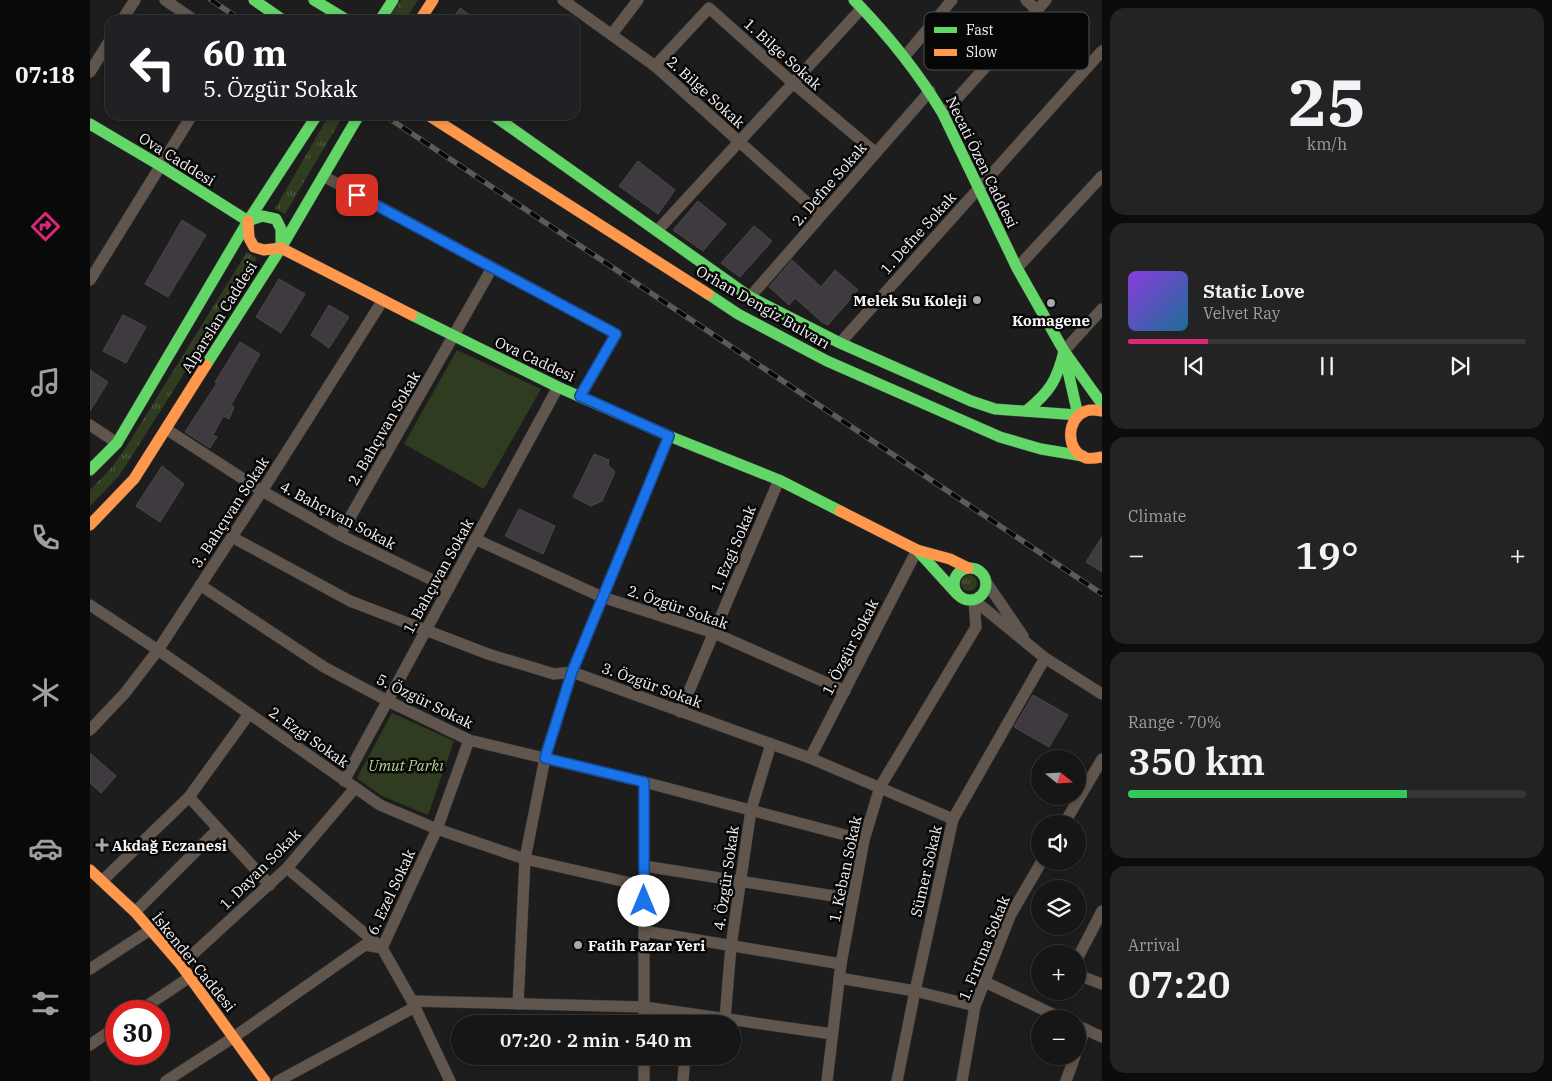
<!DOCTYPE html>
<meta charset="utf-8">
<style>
:root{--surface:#161616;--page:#232323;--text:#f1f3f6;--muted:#9e9fa1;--line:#353535;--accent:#db2777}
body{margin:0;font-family:"IBM Plex Serif",serif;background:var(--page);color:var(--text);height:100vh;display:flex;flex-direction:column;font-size:19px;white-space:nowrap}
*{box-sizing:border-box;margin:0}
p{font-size:16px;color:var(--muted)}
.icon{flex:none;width:28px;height:28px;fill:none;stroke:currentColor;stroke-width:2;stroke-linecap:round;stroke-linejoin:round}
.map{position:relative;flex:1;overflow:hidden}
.sheet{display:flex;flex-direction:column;gap:8px;padding:8px;background:#0c0c0c;width:450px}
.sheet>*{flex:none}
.top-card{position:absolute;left:15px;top:15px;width:475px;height:105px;border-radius:15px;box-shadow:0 2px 8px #0003,0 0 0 1px var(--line);background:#202124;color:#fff;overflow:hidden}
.needle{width:32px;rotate:108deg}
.buttons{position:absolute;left:941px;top:750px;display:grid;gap:10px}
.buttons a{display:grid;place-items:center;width:55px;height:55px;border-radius:50%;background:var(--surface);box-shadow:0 2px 8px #0003,0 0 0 1px var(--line);font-size:25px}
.speed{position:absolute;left:15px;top:1000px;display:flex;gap:10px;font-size:25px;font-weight:700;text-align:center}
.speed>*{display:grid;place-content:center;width:65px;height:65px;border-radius:50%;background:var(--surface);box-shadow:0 2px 8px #0003,0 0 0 1px var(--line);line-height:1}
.speed .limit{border:8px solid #d22;background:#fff;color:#111}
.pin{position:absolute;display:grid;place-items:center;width:42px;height:42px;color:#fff;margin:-21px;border-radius:10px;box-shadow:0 2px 8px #0006}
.me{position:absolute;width:55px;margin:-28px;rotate:0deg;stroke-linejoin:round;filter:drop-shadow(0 0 4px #0008)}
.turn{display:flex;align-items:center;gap:18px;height:105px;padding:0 15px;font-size:22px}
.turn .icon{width:65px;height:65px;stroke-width:2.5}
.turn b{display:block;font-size:35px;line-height:42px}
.big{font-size:38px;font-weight:600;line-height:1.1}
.sheet .tile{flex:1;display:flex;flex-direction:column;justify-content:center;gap:8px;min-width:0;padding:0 18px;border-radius:15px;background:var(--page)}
.sheet .dial{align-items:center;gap:0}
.dial b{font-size:65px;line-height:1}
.song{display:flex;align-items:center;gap:15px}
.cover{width:60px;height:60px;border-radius:8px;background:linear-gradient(135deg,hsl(270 70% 55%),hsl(200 70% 35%))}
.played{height:5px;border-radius:2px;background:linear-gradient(90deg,var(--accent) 20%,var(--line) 20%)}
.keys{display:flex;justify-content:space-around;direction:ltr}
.heat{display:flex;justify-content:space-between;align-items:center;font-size:28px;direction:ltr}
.charge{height:8px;border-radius:4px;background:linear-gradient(90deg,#34c759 70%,var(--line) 0)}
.trip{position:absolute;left:361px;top:1015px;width:290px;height:50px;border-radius:25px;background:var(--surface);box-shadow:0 2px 8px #0003,0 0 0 1px var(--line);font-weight:600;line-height:50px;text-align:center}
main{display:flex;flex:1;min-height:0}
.menu{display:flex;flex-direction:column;width:90px;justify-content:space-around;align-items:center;background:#090909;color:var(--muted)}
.menu .icon{width:35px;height:35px}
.menu .on{color:var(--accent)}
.menu b{font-size:22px;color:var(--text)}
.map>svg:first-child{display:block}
</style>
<main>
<nav class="menu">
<b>07:18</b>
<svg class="icon on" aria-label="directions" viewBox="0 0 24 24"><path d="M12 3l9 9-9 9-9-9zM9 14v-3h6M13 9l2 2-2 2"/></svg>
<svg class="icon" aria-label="music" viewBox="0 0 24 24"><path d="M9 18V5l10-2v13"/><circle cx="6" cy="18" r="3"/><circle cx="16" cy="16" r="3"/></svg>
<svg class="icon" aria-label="phone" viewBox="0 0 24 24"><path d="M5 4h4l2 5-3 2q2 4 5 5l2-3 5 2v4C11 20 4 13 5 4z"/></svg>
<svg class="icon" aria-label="climate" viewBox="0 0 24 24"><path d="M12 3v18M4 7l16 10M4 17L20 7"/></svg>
<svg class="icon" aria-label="car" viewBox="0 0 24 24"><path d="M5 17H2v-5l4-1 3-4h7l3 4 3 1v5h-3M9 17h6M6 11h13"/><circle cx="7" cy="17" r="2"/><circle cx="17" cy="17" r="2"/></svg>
<svg class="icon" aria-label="filters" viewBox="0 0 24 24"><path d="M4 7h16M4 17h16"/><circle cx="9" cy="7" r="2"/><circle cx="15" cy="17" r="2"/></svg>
</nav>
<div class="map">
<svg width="1012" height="1081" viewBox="0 0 1012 1081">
<defs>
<pattern id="grass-tufts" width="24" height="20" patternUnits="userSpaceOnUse" patternTransform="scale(1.25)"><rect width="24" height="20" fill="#303c20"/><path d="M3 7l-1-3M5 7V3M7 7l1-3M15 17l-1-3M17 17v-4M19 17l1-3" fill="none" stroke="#4f5941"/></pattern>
<pattern id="forest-crowns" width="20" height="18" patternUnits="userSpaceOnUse" patternTransform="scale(1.25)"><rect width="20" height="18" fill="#303c20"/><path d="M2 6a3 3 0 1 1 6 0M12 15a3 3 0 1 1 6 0" fill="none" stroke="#4f5941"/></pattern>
</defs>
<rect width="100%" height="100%" fill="#1d1d1d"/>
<g fill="url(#grass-tufts)">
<polygon points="239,115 248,115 250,120 249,123 195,214 185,209"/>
<polygon points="157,252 167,258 35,467 28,477 0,506 0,490 21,468 35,449"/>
<circle cx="879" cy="583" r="8"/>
</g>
<polygon fill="url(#forest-crowns)" points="311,0 328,0 315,20 297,20"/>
<g fill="#303c20">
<polygon points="367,350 451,389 394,489 314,444"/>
<polygon points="302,713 364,741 338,815 292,796 267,778"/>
</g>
<g fill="#3e3a40" stroke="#494949">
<polygon points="370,8 387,20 362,20"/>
<polygon points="548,161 585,190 568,214 529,186"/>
<polygon points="608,201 636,224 613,251 583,230"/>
<polygon points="92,220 116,235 78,297 55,284"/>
<polygon points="664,226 682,241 650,277 631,263"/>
<polygon points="702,260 731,287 745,270 768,290 738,325 732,322 705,298 699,305 679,287"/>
<polygon points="189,279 215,294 191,333 166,317"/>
<polygon points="239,305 259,317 239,348 221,335"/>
<polygon points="33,315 56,327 36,363 13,351"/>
<polygon points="150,342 170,354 141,405 144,407 139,419 133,416 123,435 127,437 120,448 95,432 127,383 125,382"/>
<polygon points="0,370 18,382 0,411"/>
<polygon points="504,454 519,460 518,465 525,472 512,501 501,506 483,497"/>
<polygon points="72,466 94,484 70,522 46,506"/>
<polygon points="429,509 465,526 453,554 415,536"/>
<polygon points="1012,537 1012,572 996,562"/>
<polygon points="943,695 978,715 959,747 924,727"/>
<polygon points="0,753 26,776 11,793 0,783"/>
</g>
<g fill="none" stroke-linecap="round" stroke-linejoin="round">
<g stroke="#373737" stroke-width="12">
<g id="street">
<polyline points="75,0 104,20"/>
<polyline points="473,0 565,66 731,215"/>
<polyline points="936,0 947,10"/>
<polyline points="32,20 45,0"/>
<polyline points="522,34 548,0"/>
<polyline points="815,56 862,0"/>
<polyline points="565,66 619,8 703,83 786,153"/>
<polyline points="0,72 20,40"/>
<polyline points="853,114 956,0"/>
<polyline points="233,176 526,334 490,397"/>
<polyline points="567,231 772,8"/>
<polyline points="927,268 1012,176"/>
<polyline points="0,280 102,115"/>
<polyline points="660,297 840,91"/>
<polyline points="750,343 1012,51"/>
<polyline points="974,351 1012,309"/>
<polyline points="0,425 27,443"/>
<polyline points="76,429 172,491 250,535 359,588"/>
<polyline points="250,535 402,268"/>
<polyline points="142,537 260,601 398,654 464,674 482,672 720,758 863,819"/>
<polyline points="385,539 512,597 624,633 755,691"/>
<polyline points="896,582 933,636"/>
<polyline points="110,585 234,667 298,701 379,740 554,782 774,840"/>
<polyline points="884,600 955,658 1012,694"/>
<polyline points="0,605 68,650 290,805 347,829 435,859 554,886"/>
<polyline points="590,712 689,480"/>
<polyline points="0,730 35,693 68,650 172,491 293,300"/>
<polyline points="720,758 827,550"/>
<polyline points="254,781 468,387"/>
<polyline points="99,797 180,885"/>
<polyline points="974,824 1012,759"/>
<polyline points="554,866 763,899"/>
<polyline points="197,868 292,948 322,1001 360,1081"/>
<polyline points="12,881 99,797 159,714"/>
<polyline points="45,912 128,829"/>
<polyline points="554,931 751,964"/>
<polyline points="988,957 1012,911"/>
<polyline points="91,965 197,868 265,788"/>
<polyline points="0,969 60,930"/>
<polyline points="988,975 1012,984"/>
<polyline points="749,978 825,991 885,1006"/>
<polyline points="895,982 973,1019"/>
<polyline points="322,1001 554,1007 742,1034"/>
<polyline points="428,1004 435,859 455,758 482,672 579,436"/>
<polyline points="49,1011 100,977"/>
<polyline points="635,1019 641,946 661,810 681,744"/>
<polyline points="554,1024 554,782"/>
<polyline points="988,1026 1012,1037"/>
<polyline points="0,1045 26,1027"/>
<polyline points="988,1048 995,1029"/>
<polyline points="554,1056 554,1081"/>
<polyline points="76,1081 144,1037 275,945 292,948 347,829 379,740"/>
<polyline points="188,1081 325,1007"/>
<polyline points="593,1081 595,1056"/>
<polyline points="737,1081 751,964 763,899 774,840 790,787 886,627 884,600"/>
<polyline points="807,1081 825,991 863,819 955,658"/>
<polyline points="872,1081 885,1006 920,916 952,861"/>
<polyline points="976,1081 985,1056"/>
</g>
</g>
<g stroke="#373737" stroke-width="12">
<g id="fast">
<polyline points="164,0 193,20"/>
<polyline points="224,0 257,20"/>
<path d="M764,0C798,35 828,72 853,114L927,268L974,351L1012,404"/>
<polyline points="290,20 303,0"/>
<polyline points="403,115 660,297 750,343 881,401 905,409 988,415"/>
<polyline points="0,124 71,166 158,221"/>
<polyline points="158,221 172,216 186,219 191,229 191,248"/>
<polyline points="618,294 648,314 737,361 910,437 951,449 993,456"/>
<polyline points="322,315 468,387 579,436 689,480 750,511"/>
<polyline points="975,358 988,415"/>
<polyline points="116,365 191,248 269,115"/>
<path d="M936,411C960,392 967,380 974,351"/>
<polyline points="0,470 27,443 158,221 227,115"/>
<polyline points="827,550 867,594"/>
<circle cx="880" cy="584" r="16"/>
</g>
</g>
<g stroke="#373737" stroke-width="12">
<g id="slow">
<polyline points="330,20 343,0"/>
<polyline points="338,115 618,294"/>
<polyline points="158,221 159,238 164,247 174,250 191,248 322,315"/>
<path d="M1012,411C1007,410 1001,409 996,411C976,418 975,451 996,458C1001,459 1007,458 1012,457"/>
<polyline points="750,511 827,550 860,559 878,568"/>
<polyline points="0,525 44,479 116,365"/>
<polyline points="0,870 45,912 91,965 175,1081"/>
</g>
</g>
<use href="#street" stroke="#60564d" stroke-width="11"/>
<use href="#fast" stroke="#63d668" stroke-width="11"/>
<use href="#slow" stroke="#ff974d" stroke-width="11"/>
<g stroke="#5f5a57" stroke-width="5.5">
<g id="rail">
<polyline points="121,0 151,20"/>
<polyline points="294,115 1012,594"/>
</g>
</g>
<use href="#rail" stroke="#080708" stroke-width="4" stroke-dasharray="11" stroke-linecap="butt"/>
</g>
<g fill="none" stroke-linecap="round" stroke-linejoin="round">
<g stroke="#114b97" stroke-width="12">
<polyline id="route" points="267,195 526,334 490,396 579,436 482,672 455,758 554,782 554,901"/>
</g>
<use href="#route" stroke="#1a73e8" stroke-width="9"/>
</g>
<g fill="#a9a9a9" stroke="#080708" stroke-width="2">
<circle cx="887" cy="300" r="5"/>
<circle cx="961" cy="303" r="5"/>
<path d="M9.5 837.5h5v5h5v5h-5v5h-5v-5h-5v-5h5z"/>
<circle cx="488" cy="945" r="5"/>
</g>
<g text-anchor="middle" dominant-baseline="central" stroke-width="5" stroke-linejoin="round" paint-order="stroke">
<g font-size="15" fill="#f5f4f5" stroke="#080708">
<text transform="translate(693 54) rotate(42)">1. Bilge Sokak</text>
<text transform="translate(616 92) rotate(42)">2. Bilge Sokak</text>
<text transform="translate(87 159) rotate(32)">Ova Caddesi</text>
<text transform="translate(892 162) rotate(64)">Necati Özen Caddesi</text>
<text transform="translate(739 184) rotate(-49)">2. Defne Sokak</text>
<text transform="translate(828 233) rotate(-48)">1. Defne Sokak</text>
<text transform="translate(673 307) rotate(30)">Orhan Dengiz Bulvarı</text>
<text transform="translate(129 317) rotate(-58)">Alparslan Caddesi</text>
<text transform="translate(445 359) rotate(25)">Ova Caddesi</text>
<text transform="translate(294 428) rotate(-60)">2. Bahçıvan Sokak</text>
<text transform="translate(140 512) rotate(-57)">3. Bahçıvan Sokak</text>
<text transform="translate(248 515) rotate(28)">4. Bahçıvan Sokak</text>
<text transform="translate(643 549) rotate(-67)">1. Ezgi Sokak</text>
<text transform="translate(348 576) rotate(-61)">1. Bahçıvan Sokak</text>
<text transform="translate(588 607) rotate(19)">2. Özgür Sokak</text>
<text transform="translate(760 647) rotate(-63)">1. Özgür Sokak</text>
<text transform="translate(562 685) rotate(20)">3. Özgür Sokak</text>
<text transform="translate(335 701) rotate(26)">5. Özgür Sokak</text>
<text transform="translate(219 737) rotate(35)">2. Ezgi Sokak</text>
<text transform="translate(170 869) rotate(-45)">1. Dayan Sokak</text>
<text transform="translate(755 869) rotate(-78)">1. Keban Sokak</text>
<text transform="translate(836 871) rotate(-77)">Sümer Sokak</text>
<text transform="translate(636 878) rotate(-82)">4. Özgür Sokak</text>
<text transform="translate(301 892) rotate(-65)">6. Ezel Sokak</text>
<text transform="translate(894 948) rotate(-68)">1. Fırtına Sokak</text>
<text transform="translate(104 962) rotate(51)">İskender Caddesi</text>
</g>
<g font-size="15" font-weight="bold" fill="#f5f4f5" stroke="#080708" text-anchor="start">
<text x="877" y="300" text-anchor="end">Melek Su Koleji</text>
<text x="961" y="320" text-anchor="middle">Komagene</text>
<text x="22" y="845">Akdağ Eczanesi</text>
<text x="498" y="945">Fatih Pazar Yeri</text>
</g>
<g font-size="15" font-style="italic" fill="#b4d48c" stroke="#080708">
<text x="316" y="765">Umut Parkı</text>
</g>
</g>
<rect x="834" y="12" width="165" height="58" rx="8" fill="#080708" stroke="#4f4e4f" stroke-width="1"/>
<rect x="844" y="27" width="23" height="6" fill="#63d668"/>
<rect x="844" y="49" width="23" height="7" fill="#ff974d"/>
<g font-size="14" fill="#f5f4f5">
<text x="876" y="35">Fast</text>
<text x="876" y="57">Slow</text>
</g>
</svg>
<div class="buttons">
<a><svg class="needle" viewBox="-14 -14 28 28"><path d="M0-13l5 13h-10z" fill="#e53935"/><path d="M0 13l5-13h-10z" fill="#9e9fa1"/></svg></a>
<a><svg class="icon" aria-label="sound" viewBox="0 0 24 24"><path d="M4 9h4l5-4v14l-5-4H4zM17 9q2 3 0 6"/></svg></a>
<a><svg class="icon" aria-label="layers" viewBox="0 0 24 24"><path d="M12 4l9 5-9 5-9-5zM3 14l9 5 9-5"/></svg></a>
<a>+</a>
<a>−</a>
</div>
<div class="speed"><div class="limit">30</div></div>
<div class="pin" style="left:267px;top:195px;background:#d93025"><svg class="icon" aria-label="arrive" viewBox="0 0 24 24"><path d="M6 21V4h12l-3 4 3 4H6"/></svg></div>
<svg class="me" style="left:554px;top:901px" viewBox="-20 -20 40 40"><circle r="19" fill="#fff"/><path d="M0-13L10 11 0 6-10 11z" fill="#1a73e8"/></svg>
<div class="trip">07:20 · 2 min · 540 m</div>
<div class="top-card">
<div class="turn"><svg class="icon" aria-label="left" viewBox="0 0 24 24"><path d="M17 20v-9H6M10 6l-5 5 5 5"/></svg><div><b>60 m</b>5. Özgür Sokak</div></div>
</div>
</div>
<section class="sheet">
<div class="tile dial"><b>25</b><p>km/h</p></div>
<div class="tile">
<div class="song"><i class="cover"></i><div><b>Static Love</b><p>Velvet Ray</p></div></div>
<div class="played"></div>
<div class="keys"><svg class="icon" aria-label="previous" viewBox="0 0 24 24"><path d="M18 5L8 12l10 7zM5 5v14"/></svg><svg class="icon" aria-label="pause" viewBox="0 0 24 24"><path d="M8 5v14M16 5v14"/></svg><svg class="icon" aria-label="next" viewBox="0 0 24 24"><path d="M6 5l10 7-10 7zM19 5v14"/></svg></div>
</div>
<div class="tile"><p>Climate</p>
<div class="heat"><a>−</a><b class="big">19°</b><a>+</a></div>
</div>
<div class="tile"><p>Range · 70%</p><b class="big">350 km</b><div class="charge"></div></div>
<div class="tile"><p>Arrival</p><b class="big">07:20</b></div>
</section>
</main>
